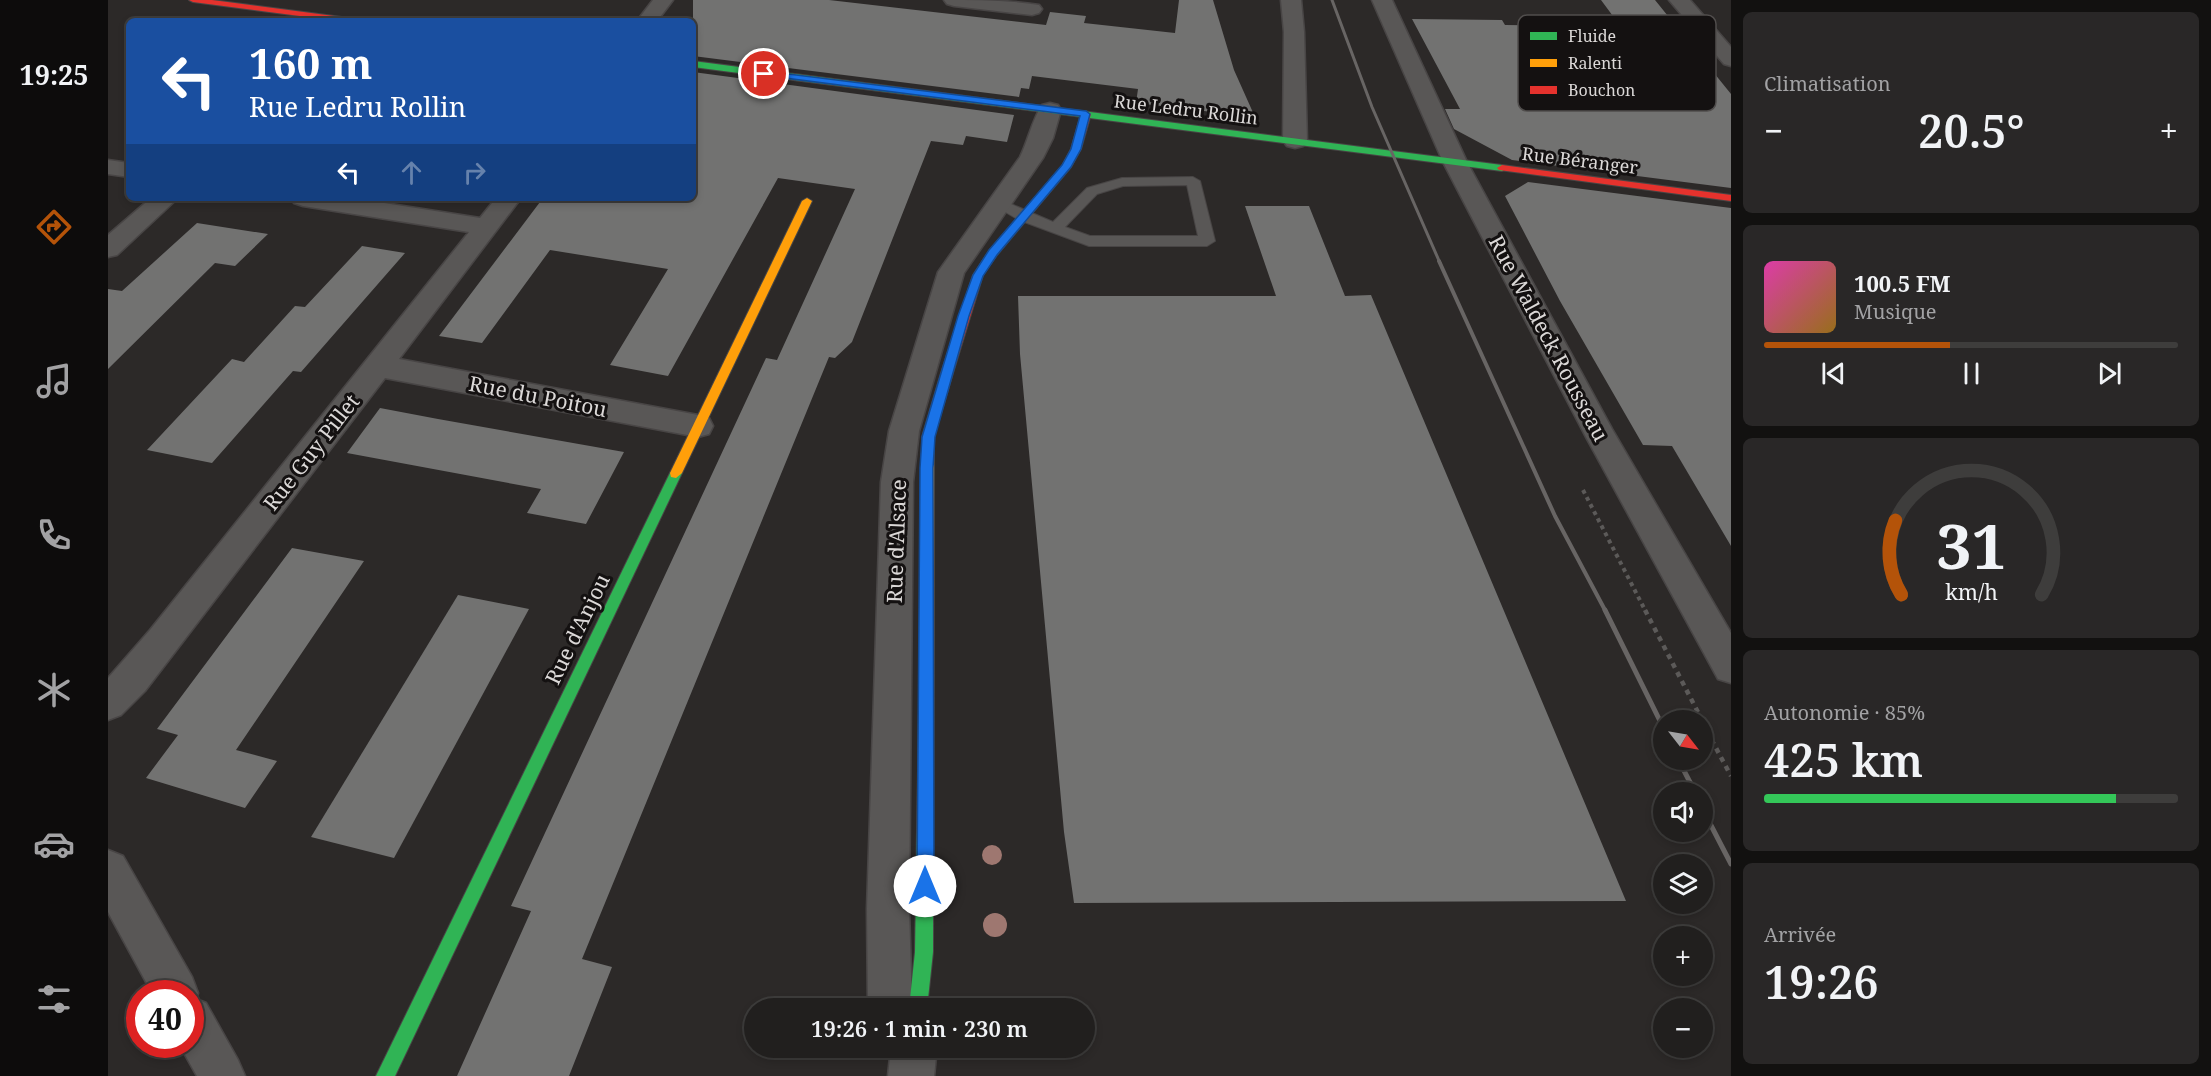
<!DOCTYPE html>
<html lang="fr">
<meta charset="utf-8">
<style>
:root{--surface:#211f1e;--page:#292727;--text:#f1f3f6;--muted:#a2a2a4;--line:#3e3d3c;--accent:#b45309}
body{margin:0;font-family:"Noto Serif",serif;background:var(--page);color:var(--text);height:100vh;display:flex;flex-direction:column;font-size:22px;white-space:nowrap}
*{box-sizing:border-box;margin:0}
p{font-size:20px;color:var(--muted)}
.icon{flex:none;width:33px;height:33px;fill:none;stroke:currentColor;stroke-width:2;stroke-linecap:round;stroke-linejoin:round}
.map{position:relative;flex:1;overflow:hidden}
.sheet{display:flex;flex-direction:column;gap:12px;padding:12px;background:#121110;width:480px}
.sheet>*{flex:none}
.top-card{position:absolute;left:18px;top:18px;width:570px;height:183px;border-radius:9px;box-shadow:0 3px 9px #0003,0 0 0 2px var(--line);background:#1a4fa0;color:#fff;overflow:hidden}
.needle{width:39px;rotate:121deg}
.controls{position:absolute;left:1545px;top:710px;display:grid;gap:12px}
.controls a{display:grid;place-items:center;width:60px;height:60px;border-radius:50%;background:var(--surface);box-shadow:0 3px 9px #0003,0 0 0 2px var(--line);font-size:30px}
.speed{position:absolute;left:18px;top:980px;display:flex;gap:12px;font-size:30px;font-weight:700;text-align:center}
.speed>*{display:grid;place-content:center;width:78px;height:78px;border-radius:50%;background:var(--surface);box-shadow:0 3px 9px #0003,0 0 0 2px var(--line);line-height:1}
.speed .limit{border:9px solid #d22;background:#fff;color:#111}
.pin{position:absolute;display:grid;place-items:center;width:51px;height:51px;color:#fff;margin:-26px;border:3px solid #fff;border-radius:50%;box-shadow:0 2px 6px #0007}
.me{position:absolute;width:66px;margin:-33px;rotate:0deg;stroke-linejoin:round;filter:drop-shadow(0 0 4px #0008)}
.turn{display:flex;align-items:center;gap:21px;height:126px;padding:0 24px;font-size:27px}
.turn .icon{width:78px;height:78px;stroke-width:2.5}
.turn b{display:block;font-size:42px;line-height:51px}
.lanes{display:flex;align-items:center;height:57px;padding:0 24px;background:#0003;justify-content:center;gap:30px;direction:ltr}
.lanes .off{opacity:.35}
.big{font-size:45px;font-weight:600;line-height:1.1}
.sheet .card{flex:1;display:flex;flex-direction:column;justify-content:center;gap:9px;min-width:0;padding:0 21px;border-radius:9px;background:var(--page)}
.sheet .dial{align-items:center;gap:0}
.dial svg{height:156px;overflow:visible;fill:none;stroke:var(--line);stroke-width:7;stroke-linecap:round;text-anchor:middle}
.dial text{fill:var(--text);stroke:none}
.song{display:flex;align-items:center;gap:18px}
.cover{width:72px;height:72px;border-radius:9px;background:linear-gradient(135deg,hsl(320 70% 55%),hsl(40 70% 35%))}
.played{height:6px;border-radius:3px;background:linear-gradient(90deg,var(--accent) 45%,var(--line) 45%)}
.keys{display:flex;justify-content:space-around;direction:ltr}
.heat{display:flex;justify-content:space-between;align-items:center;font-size:33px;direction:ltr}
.charge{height:9px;border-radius:4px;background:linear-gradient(90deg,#34c759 85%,var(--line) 0)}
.trip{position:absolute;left:636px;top:998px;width:351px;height:60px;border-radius:30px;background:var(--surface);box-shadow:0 3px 9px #0003,0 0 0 2px var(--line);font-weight:600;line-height:60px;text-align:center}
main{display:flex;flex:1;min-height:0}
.dock{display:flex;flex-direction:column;width:108px;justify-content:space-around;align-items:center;background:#0d0c0c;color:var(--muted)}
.dock .icon{width:42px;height:42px}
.dock .current{color:var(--accent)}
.dock b{font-size:27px;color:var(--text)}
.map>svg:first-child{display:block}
</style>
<main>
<nav class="dock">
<b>19:25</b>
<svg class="icon current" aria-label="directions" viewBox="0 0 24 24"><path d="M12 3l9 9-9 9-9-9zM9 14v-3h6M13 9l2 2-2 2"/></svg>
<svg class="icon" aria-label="music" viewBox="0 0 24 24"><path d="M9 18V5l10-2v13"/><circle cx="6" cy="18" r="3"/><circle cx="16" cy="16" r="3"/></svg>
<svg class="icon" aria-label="phone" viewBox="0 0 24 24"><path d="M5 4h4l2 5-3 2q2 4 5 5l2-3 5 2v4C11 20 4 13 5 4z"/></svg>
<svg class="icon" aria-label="climate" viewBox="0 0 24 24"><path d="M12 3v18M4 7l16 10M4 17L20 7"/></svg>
<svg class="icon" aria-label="car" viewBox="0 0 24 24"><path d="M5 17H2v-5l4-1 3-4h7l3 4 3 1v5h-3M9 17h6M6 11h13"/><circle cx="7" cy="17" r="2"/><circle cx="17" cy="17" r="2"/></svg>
<svg class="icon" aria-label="filters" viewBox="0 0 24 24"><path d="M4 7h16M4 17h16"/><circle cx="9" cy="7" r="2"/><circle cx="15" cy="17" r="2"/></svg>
</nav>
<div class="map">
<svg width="1623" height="1076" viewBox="0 0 1623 1076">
<rect width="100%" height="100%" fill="#2c2928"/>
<g fill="#727271">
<polygon points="585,0 721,0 938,25 942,12 978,16 976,23 1067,33 1071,0 1105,0 1126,70 1147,117 1028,103 1030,89 924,76 921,89 913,88 911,97 585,56"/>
<polygon points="1493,0 1547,0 1623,94 1623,188 1404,160 1346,129 1337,109 1352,109 1304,19 1394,20 1397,25 1513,27"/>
<polygon points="585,72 906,115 899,142 858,136 855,145 823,141 744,342 727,358 721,357 474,959 504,967 461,1076 349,1076 423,911 403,906 658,358 669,360 747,189 670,178 560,376 502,365 560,269 442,250 374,343 331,336 435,198 585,198"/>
<polygon points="1420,182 1623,208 1623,546 1564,446 1535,445 1452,301 1397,196"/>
<polygon points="1137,206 1201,206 1237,296 1263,295 1518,901 966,903 956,832 912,354 910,296 1168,296"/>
<polygon points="89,223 160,234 127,266 107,263 0,369 0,289 14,291"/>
<polygon points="254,246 297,253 193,372 185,371 104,463 39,450 124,359 136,362 187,306 197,307"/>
<polygon points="272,408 330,419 516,452 478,524 419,513 433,489 239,453"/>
<polygon points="184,548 256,561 128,750 169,761 137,808 38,778 70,735 49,729"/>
<polygon points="350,595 421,609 286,858 203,837"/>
</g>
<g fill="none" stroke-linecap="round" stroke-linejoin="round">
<g stroke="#484545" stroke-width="2">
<path id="lane" d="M1085,177L1092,181L1107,241L1099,246H981L911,220L884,204L886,201H896L945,222L979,188L1014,178ZM1079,185L1090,236H982L957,227L989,194L1015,186Z"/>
</g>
<g stroke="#484545" stroke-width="3">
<g id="street">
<polygon points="545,0 565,0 549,21 529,21"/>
<path d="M836,0C867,0 900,0 931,5L934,9L931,13L924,15L846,6L839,4Z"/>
<polygon points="1173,0 1193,0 1196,32 1199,141 1195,146 1187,148 1179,146 1175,141 1176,32"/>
<polygon points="1264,0 1284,0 1359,162 1504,429 1623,633 1623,683 1610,679 1478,437 1335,162"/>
<polygon points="1561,0 1582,0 1623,47 1623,66 1616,64"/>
<path d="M942,103L950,105L953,110L945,138L935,158L856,273L811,431L805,482L801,909L804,1008H760L759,909L773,482L781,431L830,272L912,157C920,141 924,120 934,105Z"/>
<polygon points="0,160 21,163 21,177 0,174"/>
<polygon points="43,198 70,198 9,255 0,257 0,235"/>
<polygon points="183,198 244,198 372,218 388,198 413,198 291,359 590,415 601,418 605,426 601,434 590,437 277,378 37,691 13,715 0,720 0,678 42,630 361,232 195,206 186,203"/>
<polygon points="0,850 15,856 84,977 90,993 88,999 98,1003 130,1060 137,1076 89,1076 71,1044 82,1044 82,993 44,993 0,912"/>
<polygon points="783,1047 829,1047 826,1076 780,1076"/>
</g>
</g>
<g stroke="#484545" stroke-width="2">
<g id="fast">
<polygon points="585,61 1394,165 1399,168 1394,171 585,67"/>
<polygon points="568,468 574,473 287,1076 268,1076 562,473"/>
<polygon points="819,639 824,641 826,646 825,952 819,1008 801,1008 807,952 812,646 814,641"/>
</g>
</g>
<g stroke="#484545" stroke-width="2">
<g id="slow">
<polygon points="699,198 704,201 574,473 568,478 563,477 562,473 694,201"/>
<polygon points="839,369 845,373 826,437 826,646 824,651 819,653 814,651 812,646 814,437 833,373"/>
</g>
</g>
<g stroke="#484545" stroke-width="2">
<g id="jam">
<polygon points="81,0 104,0 249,19 253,21 230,21 85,2"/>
<polygon points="978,111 983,114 973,149 963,167 889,255 875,275 845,373 839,377 835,376 833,373 865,275 881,251 954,166 963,149 973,114"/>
<polygon points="1394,165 1623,195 1623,201 1391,170 1389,168"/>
</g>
</g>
<polyline stroke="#5c5a59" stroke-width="4" stroke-dasharray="4 4" stroke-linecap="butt" points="1475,490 1538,612"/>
<g stroke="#5c5a59" stroke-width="4.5" stroke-dasharray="5 5" stroke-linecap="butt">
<polyline points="1537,610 1594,720"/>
<polyline points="1594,722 1623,776"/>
</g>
<use href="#lane" fill="#595756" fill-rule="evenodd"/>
<use href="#street" fill="#595756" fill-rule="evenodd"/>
<use href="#fast" fill="#30b455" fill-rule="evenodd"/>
<use href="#slow" fill="#ff9f0a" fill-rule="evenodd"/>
<use href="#jam" fill="#e5322d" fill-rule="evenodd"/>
<polyline stroke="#686564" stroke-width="3" points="1224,0 1264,107 1332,263"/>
<polyline stroke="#686564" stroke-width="4" points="1331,261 1447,516 1498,612"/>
<g stroke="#686564" stroke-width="5">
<polyline points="1497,610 1556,729"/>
<polyline points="1570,759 1587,792"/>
<polyline points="1594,808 1623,864"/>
</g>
</g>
<g fill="#9e7770">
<circle cx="884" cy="855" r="10"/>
<circle cx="887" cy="925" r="12"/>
</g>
<polygon fill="#1a73e8" stroke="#114b97" stroke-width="1.5" points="656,71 978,111 982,114 973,149 963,167 889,255 875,276 861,316 827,437 825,468 826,886 823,892 817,895 811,892 809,886 812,468 814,437 850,316 865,275 881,250 954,165 963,149 972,116 653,75 653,72"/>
<g text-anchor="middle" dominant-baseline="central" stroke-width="6" stroke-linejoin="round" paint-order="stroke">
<g font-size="18" fill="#dbd8d7" stroke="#141111">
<text transform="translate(1078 109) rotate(7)">Rue Ledru Rollin</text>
<text transform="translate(1472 160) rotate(7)">Rue Béranger</text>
</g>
<g font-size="21" fill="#dbd8d7" stroke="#141111">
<text transform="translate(1441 338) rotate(62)">Rue Waldeck Rousseau</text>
<text transform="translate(430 396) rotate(11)">Rue du Poitou</text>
<text transform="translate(203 452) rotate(-52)">Rue Guy Pillet</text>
<text transform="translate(788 541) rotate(-88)">Rue d'Alsace</text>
<text transform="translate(469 629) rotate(-64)">Rue d'Anjou</text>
</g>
</g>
<rect x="1410" y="15" width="198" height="96" rx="9" fill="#141111" stroke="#504d4c" stroke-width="1.5"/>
<rect x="1422" y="32" width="27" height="8" fill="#30b455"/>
<rect x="1422" y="59" width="27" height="8" fill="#ff9f0a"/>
<rect x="1422" y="86" width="27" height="8" fill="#e5322d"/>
<g font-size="16" fill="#dbd8d7">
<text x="1460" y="42">Fluide</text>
<text x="1460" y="69">Ralenti</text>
<text x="1460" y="96">Bouchon</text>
</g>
</svg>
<div class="controls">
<a><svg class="needle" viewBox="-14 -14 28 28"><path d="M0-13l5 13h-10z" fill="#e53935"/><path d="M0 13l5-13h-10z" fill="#a2a2a4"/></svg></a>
<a><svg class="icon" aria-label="sound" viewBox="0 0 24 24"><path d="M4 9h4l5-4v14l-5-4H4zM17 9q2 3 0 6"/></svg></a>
<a><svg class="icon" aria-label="layers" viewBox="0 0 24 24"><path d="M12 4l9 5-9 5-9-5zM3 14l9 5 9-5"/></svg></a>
<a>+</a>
<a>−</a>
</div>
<div class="speed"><div class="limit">40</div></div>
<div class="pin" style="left:656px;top:74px;background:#d93025"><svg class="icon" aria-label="arrive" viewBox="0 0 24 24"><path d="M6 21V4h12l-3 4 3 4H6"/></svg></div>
<svg class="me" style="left:817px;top:886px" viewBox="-20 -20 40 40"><circle r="19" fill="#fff"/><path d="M0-13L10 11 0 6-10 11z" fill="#1a73e8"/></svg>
<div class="trip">19:26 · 1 min · 230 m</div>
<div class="top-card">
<div class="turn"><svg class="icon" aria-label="left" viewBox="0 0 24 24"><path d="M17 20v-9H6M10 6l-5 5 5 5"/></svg><div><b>160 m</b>Rue Ledru Rollin</div></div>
<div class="lanes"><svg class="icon" aria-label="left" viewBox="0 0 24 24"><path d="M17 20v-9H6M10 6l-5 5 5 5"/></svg><svg class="icon off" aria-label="ahead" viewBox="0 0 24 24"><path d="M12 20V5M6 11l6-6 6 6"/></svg><svg class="icon off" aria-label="right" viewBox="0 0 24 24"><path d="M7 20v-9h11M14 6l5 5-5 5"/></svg></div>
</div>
</div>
<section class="sheet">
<div class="card"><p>Climatisation</p>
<div class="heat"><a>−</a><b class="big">20.5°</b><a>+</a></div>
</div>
<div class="card">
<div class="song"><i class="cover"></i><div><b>100.5 FM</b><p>Musique</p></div></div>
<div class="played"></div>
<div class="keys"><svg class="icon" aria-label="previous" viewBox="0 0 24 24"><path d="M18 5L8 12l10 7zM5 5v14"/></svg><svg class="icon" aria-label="pause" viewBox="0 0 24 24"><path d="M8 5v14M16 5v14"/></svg><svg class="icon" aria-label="next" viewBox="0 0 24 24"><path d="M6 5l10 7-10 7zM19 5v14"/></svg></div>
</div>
<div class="card dial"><svg viewBox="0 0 100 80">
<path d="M14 69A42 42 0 1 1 86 69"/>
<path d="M14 69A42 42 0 0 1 11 31" stroke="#b45309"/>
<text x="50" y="56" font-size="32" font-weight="700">31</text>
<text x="50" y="72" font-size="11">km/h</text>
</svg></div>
<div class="card"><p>Autonomie · 85%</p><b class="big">425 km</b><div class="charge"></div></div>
<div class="card"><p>Arrivée</p><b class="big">19:26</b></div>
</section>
</main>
